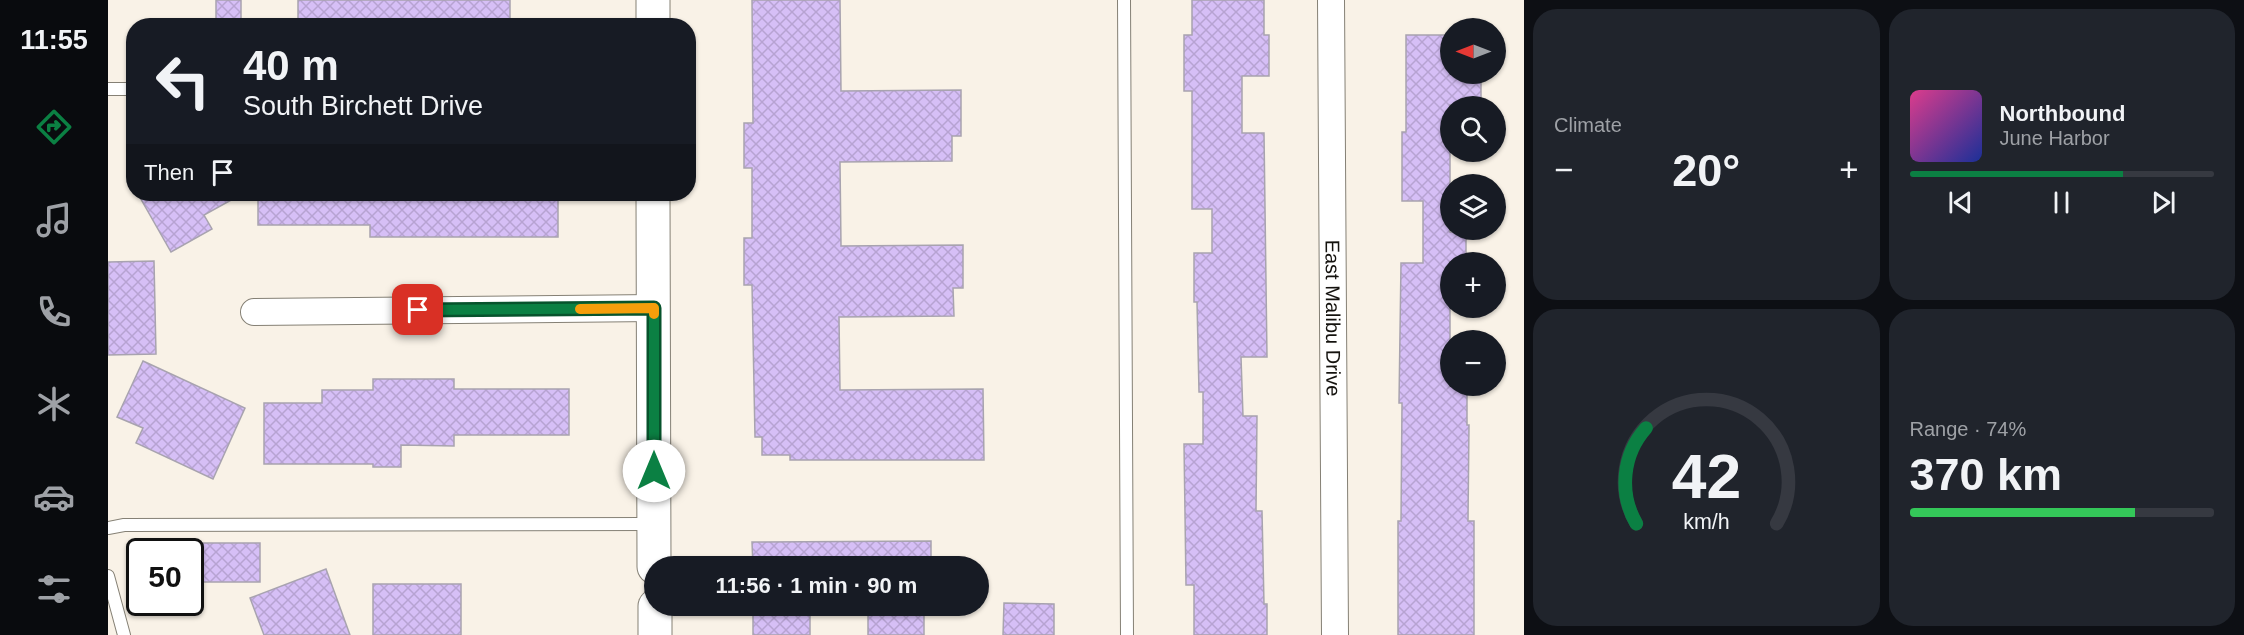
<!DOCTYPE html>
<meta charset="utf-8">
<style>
:root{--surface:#171b24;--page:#20242c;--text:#f1f3f6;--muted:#9ea1a6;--line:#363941;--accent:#0b8043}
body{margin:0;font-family:Arial,sans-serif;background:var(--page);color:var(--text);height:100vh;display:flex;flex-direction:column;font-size:22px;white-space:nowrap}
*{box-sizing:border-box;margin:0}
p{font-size:20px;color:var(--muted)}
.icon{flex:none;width:33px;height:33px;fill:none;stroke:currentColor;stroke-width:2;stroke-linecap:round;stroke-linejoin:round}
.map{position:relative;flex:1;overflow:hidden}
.panel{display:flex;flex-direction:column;gap:9px;padding:9px;background:#0d0f14;width:720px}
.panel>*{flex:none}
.banner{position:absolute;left:18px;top:18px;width:570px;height:183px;border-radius:24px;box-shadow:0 2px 4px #0004;background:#171b24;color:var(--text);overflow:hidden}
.needle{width:39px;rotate:270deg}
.tools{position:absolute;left:1332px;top:18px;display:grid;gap:12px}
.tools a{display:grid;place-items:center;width:66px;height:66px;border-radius:50%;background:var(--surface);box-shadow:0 2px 4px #0004;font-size:30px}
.speed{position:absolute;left:18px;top:538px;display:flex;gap:12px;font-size:30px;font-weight:700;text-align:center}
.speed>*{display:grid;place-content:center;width:78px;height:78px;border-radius:50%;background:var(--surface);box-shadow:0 2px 4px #0004;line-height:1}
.speed .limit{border:3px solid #111;border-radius:9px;background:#fff;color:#111}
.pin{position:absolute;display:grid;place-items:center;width:51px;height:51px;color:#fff;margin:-26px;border-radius:12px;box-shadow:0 3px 9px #0006}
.me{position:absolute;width:66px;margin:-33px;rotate:0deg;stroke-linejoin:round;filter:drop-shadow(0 0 4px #0008)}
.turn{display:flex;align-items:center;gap:21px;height:126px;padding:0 18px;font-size:27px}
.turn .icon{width:78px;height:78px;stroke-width:2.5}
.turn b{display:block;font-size:42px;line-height:51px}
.then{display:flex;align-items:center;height:57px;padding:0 18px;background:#0003;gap:12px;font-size:22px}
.big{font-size:45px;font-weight:700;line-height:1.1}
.panel .card{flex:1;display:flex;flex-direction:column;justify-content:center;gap:9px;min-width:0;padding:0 21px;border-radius:24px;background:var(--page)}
.panel .dial{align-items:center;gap:0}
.dial svg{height:156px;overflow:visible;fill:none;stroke:var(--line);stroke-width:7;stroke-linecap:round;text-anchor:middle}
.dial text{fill:var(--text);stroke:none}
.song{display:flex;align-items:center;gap:18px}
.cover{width:72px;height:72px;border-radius:9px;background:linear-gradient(135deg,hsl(330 70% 55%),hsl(230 70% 35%))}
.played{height:6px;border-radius:3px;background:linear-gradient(90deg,var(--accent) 70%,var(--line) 70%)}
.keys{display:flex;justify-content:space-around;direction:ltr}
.heat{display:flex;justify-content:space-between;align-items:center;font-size:33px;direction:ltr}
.charge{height:9px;border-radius:4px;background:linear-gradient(90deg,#34c759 74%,var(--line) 0)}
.panel .tiles{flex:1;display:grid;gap:9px;grid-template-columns:repeat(2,1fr)}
.trip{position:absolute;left:536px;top:556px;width:345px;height:60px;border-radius:30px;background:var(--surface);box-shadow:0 2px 4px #0004;font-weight:700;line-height:60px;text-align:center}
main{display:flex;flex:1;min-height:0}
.dock{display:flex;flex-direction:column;width:108px;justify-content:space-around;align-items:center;background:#090b0e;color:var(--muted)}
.dock .icon{width:42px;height:42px}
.dock .selected{color:var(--accent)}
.dock b{font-size:27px;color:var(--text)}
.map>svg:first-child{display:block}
</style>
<main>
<nav class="dock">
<b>11:55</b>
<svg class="icon selected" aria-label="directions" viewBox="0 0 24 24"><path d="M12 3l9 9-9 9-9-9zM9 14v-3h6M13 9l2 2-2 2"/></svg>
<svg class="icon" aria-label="music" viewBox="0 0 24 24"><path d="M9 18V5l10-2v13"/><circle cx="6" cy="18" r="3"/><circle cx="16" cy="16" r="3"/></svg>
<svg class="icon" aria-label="phone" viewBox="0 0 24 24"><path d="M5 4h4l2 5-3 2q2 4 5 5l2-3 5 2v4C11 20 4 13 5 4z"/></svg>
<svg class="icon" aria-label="climate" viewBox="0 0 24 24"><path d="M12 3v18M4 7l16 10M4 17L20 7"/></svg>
<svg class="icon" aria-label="car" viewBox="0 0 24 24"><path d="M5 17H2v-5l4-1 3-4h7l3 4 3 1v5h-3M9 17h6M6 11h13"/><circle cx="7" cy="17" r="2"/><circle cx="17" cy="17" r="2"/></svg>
<svg class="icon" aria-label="filters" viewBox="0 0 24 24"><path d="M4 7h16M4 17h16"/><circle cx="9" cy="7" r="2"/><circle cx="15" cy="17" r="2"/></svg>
</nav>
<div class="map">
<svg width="1416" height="635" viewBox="0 0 1416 635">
<defs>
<pattern id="building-cross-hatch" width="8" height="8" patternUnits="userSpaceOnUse" patternTransform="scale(1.5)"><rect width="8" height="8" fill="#d6bff6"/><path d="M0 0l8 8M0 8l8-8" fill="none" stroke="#b7a3d2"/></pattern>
</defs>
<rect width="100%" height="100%" fill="#f9f2e7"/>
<g fill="url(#building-cross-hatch)" stroke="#a8a3af" stroke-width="1.5">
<rect x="108" y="0" width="25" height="26"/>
<rect x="190" y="0" width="212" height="26"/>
<polygon points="644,0 732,0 733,91 853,90 853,136 844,136 844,161 732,162 733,246 855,245 855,288 845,288 846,316 731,317 732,390 875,389 876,460 682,460 682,455 654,455 654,437 647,437 644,285 636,285 636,238 644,238 644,168 636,168 636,123 645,123"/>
<polygon points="1084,0 1156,0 1156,35 1161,35 1161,76 1134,76 1134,133 1156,133 1159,357 1133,357 1135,416 1149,416 1148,511 1154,511 1156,604 1159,604 1159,635 1086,635 1086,585 1078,585 1076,444 1095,444 1095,392 1091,392 1089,302 1086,302 1086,253 1104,253 1104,209 1084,209 1084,91 1076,91 1076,35 1084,35"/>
<polygon points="1298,35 1342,35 1342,74 1373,74 1373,105 1342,105 1342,232 1358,232 1358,262 1342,262 1342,386 1359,386 1359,425 1361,425 1360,521 1366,521 1366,635 1290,635 1290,521 1293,521 1294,403 1291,403 1293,263 1315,263 1315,201 1294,201 1294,132 1298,132"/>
<polygon points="30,194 134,194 96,215 104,229 63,252"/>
<polygon points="150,194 450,194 450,237 262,237 262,225 150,225"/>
<polygon points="46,261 48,354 0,355 0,262"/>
<polygon points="35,361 137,408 105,479 28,443 35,428 9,417"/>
<polygon points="265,379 346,379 346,389 461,389 461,435 346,435 346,446 293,445 293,467 265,467 265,464 156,464 156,403 214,403 214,390 265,390"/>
<polygon points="823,541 823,567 645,567 644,542"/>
<rect x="86" y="543" width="66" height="39"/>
<polygon points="218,569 242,635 156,635 142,598"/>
<rect x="265" y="584" width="88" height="51"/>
<polygon points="896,603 946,604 946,635 895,635"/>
<rect x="645" y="606" width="57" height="29"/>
<rect x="760" y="606" width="56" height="29"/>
</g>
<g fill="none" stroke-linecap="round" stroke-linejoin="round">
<g stroke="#858075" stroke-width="14">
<g id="service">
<polyline points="1016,0 1019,635"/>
<polyline points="0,89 26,89"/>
<polyline points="0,528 16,525 545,524"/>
<polyline points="0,576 16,635"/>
</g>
</g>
<g stroke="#858075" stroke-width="28">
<g id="minor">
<path id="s1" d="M1223,0L1227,635"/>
<polyline points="146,312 546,308"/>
</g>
</g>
<g stroke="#858075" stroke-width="35">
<g id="secondary">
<polyline points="545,0 545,26"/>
<polyline points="545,194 546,567"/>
<polyline points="547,606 547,635"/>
</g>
</g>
<use href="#service" stroke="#fff" stroke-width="12"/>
<use href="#minor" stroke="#fff" stroke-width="26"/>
<use href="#secondary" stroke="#fff" stroke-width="33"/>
</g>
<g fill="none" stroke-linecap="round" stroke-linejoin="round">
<g stroke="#07532c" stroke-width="15">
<polyline id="route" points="310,310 546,308 546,471"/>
</g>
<use href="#route" stroke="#0b8043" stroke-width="10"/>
<polyline stroke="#f59e0b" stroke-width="10" points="472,309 546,308 546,314"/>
</g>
<g text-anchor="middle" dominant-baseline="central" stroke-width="6" stroke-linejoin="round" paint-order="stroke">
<g font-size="20" fill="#14120e" stroke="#fff">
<text stroke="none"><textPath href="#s1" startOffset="318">East Malibu Drive</textPath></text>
</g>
</g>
</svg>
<div class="tools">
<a><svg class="needle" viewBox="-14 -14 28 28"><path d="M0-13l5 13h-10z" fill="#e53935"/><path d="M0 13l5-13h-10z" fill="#9ea1a6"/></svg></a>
<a><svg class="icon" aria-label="search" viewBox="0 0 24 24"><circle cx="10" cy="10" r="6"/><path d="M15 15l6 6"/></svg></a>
<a><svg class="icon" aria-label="layers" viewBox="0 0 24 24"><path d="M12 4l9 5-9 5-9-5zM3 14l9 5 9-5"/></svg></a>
<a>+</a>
<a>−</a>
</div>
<div class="speed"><div class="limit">50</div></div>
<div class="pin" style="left:310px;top:310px;background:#d93025"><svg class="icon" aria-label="arrive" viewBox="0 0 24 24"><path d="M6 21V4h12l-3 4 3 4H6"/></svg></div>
<svg class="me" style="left:546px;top:471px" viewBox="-20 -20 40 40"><circle r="19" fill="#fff"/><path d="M0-13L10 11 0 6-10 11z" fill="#0b8043"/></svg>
<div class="trip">11:56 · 1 min · 90 m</div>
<div class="banner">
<div class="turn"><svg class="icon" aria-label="left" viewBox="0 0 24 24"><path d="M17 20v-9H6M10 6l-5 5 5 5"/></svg><div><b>40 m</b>South Birchett Drive</div></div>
<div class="then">Then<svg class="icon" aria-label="arrive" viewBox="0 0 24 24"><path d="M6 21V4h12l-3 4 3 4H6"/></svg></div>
</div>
</div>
<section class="panel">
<div class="tiles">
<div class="card"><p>Climate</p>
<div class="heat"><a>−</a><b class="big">20°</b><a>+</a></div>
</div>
<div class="card">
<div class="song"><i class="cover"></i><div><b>Northbound</b><p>June Harbor</p></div></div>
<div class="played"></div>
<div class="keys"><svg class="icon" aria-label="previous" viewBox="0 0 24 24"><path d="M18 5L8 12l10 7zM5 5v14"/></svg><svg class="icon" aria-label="pause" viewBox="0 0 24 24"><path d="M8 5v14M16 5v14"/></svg><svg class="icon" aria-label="next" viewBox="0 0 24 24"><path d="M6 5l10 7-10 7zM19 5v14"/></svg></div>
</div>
<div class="card dial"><svg viewBox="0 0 100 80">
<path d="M14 69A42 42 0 1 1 86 69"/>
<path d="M14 69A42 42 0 0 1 19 20" stroke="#0b8043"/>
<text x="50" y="56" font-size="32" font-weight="700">42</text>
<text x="50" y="72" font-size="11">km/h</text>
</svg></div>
<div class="card"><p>Range · 74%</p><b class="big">370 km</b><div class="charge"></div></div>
</div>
</section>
</main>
